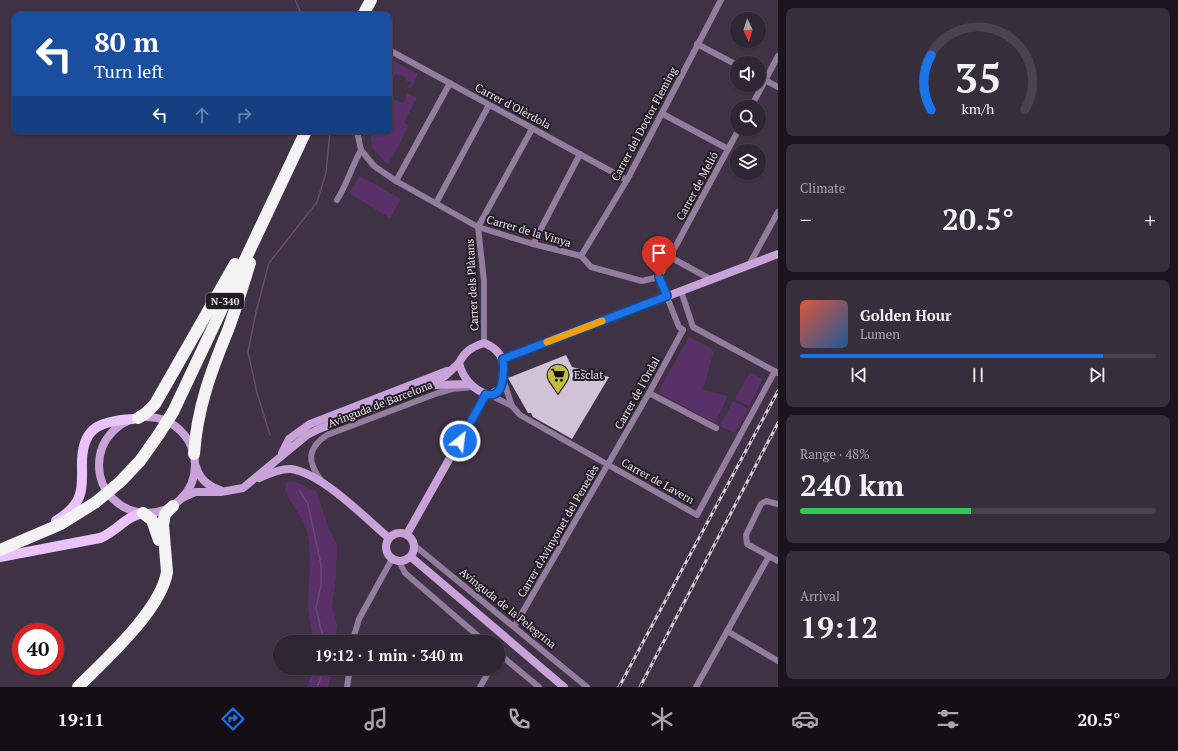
<!DOCTYPE html>
<meta charset="utf-8">
<style>
:root{--surface:#2f2633;--page:#372e3b;--text:#f1f3f6;--muted:#a7a5ac;--line:#4a434e;--accent:#1a73e8}
body{margin:0;font-family:"PT Serif",serif;background:var(--page);color:var(--text);height:100vh;display:flex;flex-direction:column;font-size:15px;white-space:nowrap}
*{box-sizing:border-box;margin:0}
p{font-size:13px;color:var(--muted)}
.icon{flex:none;width:22px;height:22px;fill:none;stroke:currentColor;stroke-width:2;stroke-linecap:round;stroke-linejoin:round}
.map{position:relative;flex:1;overflow:hidden}
.details{display:flex;flex-direction:column;gap:8px;padding:8px;background:#1a151c;width:400px}
.details>*{flex:none}
.guide{position:absolute;left:12px;top:12px;width:380px;height:122px;border-radius:8px;box-shadow:0 1px 3px #0004,0 0 0 1px var(--line);background:#1a4fa0;color:#fff;overflow:hidden}
.needle{width:26px;rotate:176deg}
.tools{position:absolute;left:730px;top:12px;display:grid;gap:8px}
.tools a{display:grid;place-items:center;width:36px;height:36px;border-radius:50%;background:var(--surface);box-shadow:0 1px 3px #0004,0 0 0 1px var(--line);font-size:20px}
.speed{position:absolute;left:12px;top:623px;display:flex;gap:8px;font-size:20px;font-weight:700;text-align:center}
.speed>*{display:grid;place-content:center;width:52px;height:52px;border-radius:50%;background:var(--surface);box-shadow:0 1px 3px #0004,0 0 0 1px var(--line);line-height:1}
.speed .limit{border:6px solid #d22;background:#fff;color:#111}
.pin{position:absolute;display:grid;place-items:center;width:34px;height:34px;color:#fff;margin:-41px -17px;border-radius:50% 50% 50% 0;rotate:-45deg;box-shadow:0 0 4px #0007}
.pin .icon{rotate:45deg}
.me{position:absolute;width:44px;margin:-22px;rotate:29deg;stroke-linejoin:round;filter:drop-shadow(0 0 3px #0008)}
.turn{display:flex;align-items:center;gap:14px;height:84px;padding:0 16px;font-size:18px}
.turn .icon{width:52px;height:52px;stroke-width:2.5}
.turn b{display:block;font-size:28px;line-height:34px}
.lanes{display:flex;align-items:center;height:38px;padding:0 16px;background:#0003;justify-content:center;gap:20px;direction:ltr}
.lanes .off{opacity:.35}
.big{font-size:30px;font-weight:600;line-height:1.1}
.details .card{flex:1;display:flex;flex-direction:column;justify-content:center;gap:6px;min-width:0;padding:0 14px;border-radius:8px;background:var(--page)}
.details .dial{align-items:center;gap:0}
.dial svg{height:104px;overflow:visible;fill:none;stroke:var(--line);stroke-width:7;stroke-linecap:round;text-anchor:middle}
.dial text{fill:var(--text);stroke:none}
.song{display:flex;align-items:center;gap:12px}
.cover{width:48px;height:48px;border-radius:6px;background:linear-gradient(135deg,hsl(10 70% 55%),hsl(210 70% 35%))}
.played{height:4px;border-radius:2px;background:linear-gradient(90deg,var(--accent) 85%,var(--line) 85%)}
.keys{display:flex;justify-content:space-around;direction:ltr}
.heat{display:flex;justify-content:space-between;align-items:center;font-size:22px;direction:ltr}
.charge{height:6px;border-radius:3px;background:linear-gradient(90deg,#34c759 48%,var(--line) 0)}
.trip{position:absolute;left:273px;top:635px;width:232px;height:40px;border-radius:20px;background:var(--surface);box-shadow:0 1px 3px #0004,0 0 0 1px var(--line);font-weight:600;line-height:40px;text-align:center}
.tab-bar{display:flex;height:64px;justify-content:space-around;align-items:center;background:#130f14;color:var(--muted)}
.tab-bar .icon{width:28px;height:28px}
.tab-bar .on{color:var(--accent)}
.tab-bar b{font-size:18px;color:var(--text)}
main{display:flex;flex:1;min-height:0}
.map>svg:first-child{display:block}
</style>
<main>
<div class="map">
<svg width="778" height="687" viewBox="0 0 778 687">
<rect width="100%" height="100%" fill="#3f3244"/>
<g fill="#593168">
<polygon points="392,60 418,74 411,88 409,87 411,82 405,80 406,77 396,74 394,77 389,75 389,66"/>
<polygon points="407,93 417,98 404,122 409,126 388,165 372,147 370,131 389,131 389,98 404,103"/>
<polygon points="360,176 401,199 390,218 349,193"/>
<polygon points="689,337 714,350 703,390 728,396 715,423 658,392"/>
<polygon points="750,372 763,379 749,406 735,399"/>
<polygon points="733,401 748,409 735,433 720,426"/>
<path d="M294,481L316,491L329,529L337,545L336,579L332,606L337,625L335,642H313C312,629 308,616 308,603C309,578 312,554 307,530C305,517 278,492 287,482Z"/>
<polygon points="314,668 333,668 328,687 307,687"/>
</g>
<g fill="none" stroke-linecap="round" stroke-linejoin="round">
<g stroke="#684973" stroke-width="1.5">
<polyline points="295,0 302,15"/>
<polyline points="270,435 257,393 248,352 256,312 269,263 317,202 326,173 330,131"/>
<polyline points="300,491 308,504 321,565 321,586 316,608 324,642"/>
<polyline points="317,687 325,668"/>
</g>
</g>
<polygon fill="#d2c2d8" points="566,355 572,367 609,377 572,439 533,417 531,413 528,413 508,378"/>
<g fill="none" stroke-linecap="round" stroke-linejoin="round">
<g stroke="#947c9e" stroke-width="6">
<polyline points="697,44 737,65"/>
<polyline points="389,50 627,180"/>
<polyline points="759,77 778,87"/>
<polyline points="751,107 778,56"/>
<polyline points="663,114 728,149"/>
<polyline points="357,131 361,150 374,166 396,181 478,227 533,244 581,256 591,267 642,281 659,277"/>
<polyline points="396,181 450,83"/>
<path d="M337,200C347,184 352,166 361,150"/>
<polyline points="436,203 489,105"/>
<polyline points="533,244 580,154"/>
<polyline points="581,256 627,180 721,0"/>
<polyline points="670,257 712,280"/>
<polyline points="749,265 778,212"/>
<polyline points="681,291 693,327 778,373"/>
<polyline points="683,330 679,327 659,277 739,129"/>
<polyline points="484,343 484,281 478,227 532,129"/>
<polyline points="503,379 512,406 520,415 697,515 775,371"/>
<polyline points="649,393 716,428"/>
<polyline points="490,395 512,406"/>
<path d="M321,480C307,462 307,448 327,435L438,393L452,389L473,387"/>
<polyline points="778,504 766,501 761,504 746,535 747,544 778,561"/>
<polyline points="414,545 587,687"/>
<polyline points="399,561 405,573 485,642"/>
<polyline points="514,627 649,393 683,330"/>
<polyline points="727,631 778,661"/>
<polyline points="352,642 359,619 392,559"/>
<polyline points="498,653 539,687"/>
<polyline points="347,687 350,668"/>
<polyline points="480,687 491,668"/>
<polyline points="696,687 769,556"/>
</g>
<g stroke="#c8a2d8" stroke-width="8">
<path d="M484,343C507,352 505,368 500,389L490,395C474,391 463,379 459,363C465,351 472,347 484,343Z"/>
<polyline points="503,359 778,254"/>
<polyline points="434,385 470,384"/>
<circle cx="147" cy="465" r="48"/>
<polyline points="282,453 289,439 310,424 447,371"/>
<path d="M196,466C199,479 208,486 220,490"/>
<path d="M259,478C268,474 281,468 291,469C322,473 365,518 389,538"/>
<polyline points="182,498 195,492 221,492 243,488 307,435 319,429 431,385 445,376 459,363"/>
<circle cx="400" cy="547" r="14"/>
<polyline points="407,534 486,394"/>
<polyline points="411,557 564,687"/>
</g>
<g stroke="#ebc3fb" stroke-width="10">
<path d="M56,521C65,515 75,508 79,497C83,488 82,477 82,467C81,428 98,421 133,419"/>
<path d="M0,557L100,538C116,532 126,516 143,513"/>
</g>
<g stroke="#f3f3f3" stroke-width="12">
<polyline points="363,15 371,0"/>
<polyline points="173,412 306,131"/>
<polyline points="138,418 146,413 155,404 235,264"/>
<path d="M194,454C197,409 211,371 228,330C236,308 243,285 250,263"/>
<polyline points="120,482 140,461 159,434"/>
<polyline points="143,513 152,520 159,540"/>
<polyline points="0,550 61,524 96,502"/>
<path d="M78,687C105,660 161,610 167,572L163,525L165,514L173,506"/>
</g>
<g stroke="#d7ceda" stroke-width="3">
<g id="rail">
<polyline points="619,687 778,391"/>
<polyline points="640,687 778,423"/>
</g>
</g>
<use href="#rail" stroke="#221d25" stroke-width="1.5" stroke-dasharray="4.5" stroke-linecap="butt"/>
<g stroke="#f3f3f3" stroke-width="12">
<polyline points="159,434 173,412"/>
<polyline points="96,502 120,482"/>
</g>
</g>
<g fill="none" stroke-linecap="round" stroke-linejoin="round">
<g stroke="#114b97" stroke-width="10">
<path id="route" d="M460,441L486,394C505,400 504,370 503,359L667,296L659,277"/>
</g>
<use href="#route" stroke="#1a73e8" stroke-width="7"/>
<polyline stroke="#f59e0b" stroke-width="7" points="547,342 602,321"/>
</g>
<defs>
<g id="supermarket-pin" transform="scale(1.15)"><path d="M0 17L-7.5 6A9.5 9.5 0 1 1 7.5 6Z" fill="#c4bd3e" stroke="#221d25"/><path d="M-6-5.5h2.5l.6 2H6L4.5 2H-2.5L-4.4-4H-6ZM-1.5 3.2a1.3 1.3 0 1 0 .1 0ZM3 3.2a1.3 1.3 0 1 0 .1 0Z" fill="#111"/></g>
</defs>
<g fill-rule="evenodd">
<use href="#supermarket-pin" x="558" y="375"/>
</g>
<g text-anchor="middle" dominant-baseline="central" stroke-width="4" stroke-linejoin="round" paint-order="stroke">
<rect fill="#221d25" stroke="#afa8b2" stroke-width="1" x="206" y="293" width="38" height="16" rx="3"/>
<g font-size="10" font-weight="bold" fill="#ece4ef">
<text x="225" y="301">N-340</text>
</g>
<g font-size="11" fill="#ece4ef" stroke="#221d25">
<text transform="translate(513 106) rotate(28)">Carrer d'Olèrdola</text>
<text transform="translate(644 124) rotate(-62)">Carrer del Doctor Fleming</text>
<text transform="translate(697 186) rotate(-62)">Carrer de Melió</text>
<text transform="translate(529 231) rotate(16)">Carrer de la Vinya</text>
<text transform="translate(472 285) rotate(-93)">Carrer dels Plàtans</text>
<text transform="translate(637 393) rotate(-61)">Carrer de l'Ordal</text>
<text transform="translate(380 404) rotate(-21)">Avinguda de Barcelona</text>
<text transform="translate(658 481) rotate(29)">Carrer de Lavern</text>
<text transform="translate(558 531) rotate(-60)">Carrer d'Avinyonet del Penedès</text>
<text transform="translate(508 608) rotate(39)">Avinguda de la Pelegrina</text>
</g>
<g font-size="11" fill="#ece4ef" stroke="#221d25" text-anchor="start">
<text x="574" y="375">Esclat</text>
</g>
</g>
</svg>
<div class="tools">
<a><svg class="needle" viewBox="-14 -14 28 28"><path d="M0-13l5 13h-10z" fill="#e53935"/><path d="M0 13l5-13h-10z" fill="#a7a5ac"/></svg></a>
<a><svg class="icon" aria-label="sound" viewBox="0 0 24 24"><path d="M4 9h4l5-4v14l-5-4H4zM17 9q2 3 0 6"/></svg></a>
<a><svg class="icon" aria-label="search" viewBox="0 0 24 24"><circle cx="10" cy="10" r="6"/><path d="M15 15l6 6"/></svg></a>
<a><svg class="icon" aria-label="layers" viewBox="0 0 24 24"><path d="M12 4l9 5-9 5-9-5zM3 14l9 5 9-5"/></svg></a>
</div>
<div class="speed"><div class="limit">40</div></div>
<div class="pin" style="left:659px;top:277px;background:#d93025"><svg class="icon" aria-label="arrive" viewBox="0 0 24 24"><path d="M6 21V4h12l-3 4 3 4H6"/></svg></div>
<svg class="me" style="left:460px;top:441px" viewBox="-20 -20 40 40"><circle r="17" fill="#1a73e8" stroke="#fff" stroke-width="3"/><path d="M0-11L8 9 0 5-8 9z" fill="#fff"/></svg>
<div class="trip">19:12 · 1 min · 340 m</div>
<div class="guide">
<div class="turn"><svg class="icon" aria-label="left" viewBox="0 0 24 24"><path d="M17 20v-9H6M10 6l-5 5 5 5"/></svg><div><b>80 m</b>Turn left</div></div>
<div class="lanes"><svg class="icon" aria-label="left" viewBox="0 0 24 24"><path d="M17 20v-9H6M10 6l-5 5 5 5"/></svg><svg class="icon off" aria-label="ahead" viewBox="0 0 24 24"><path d="M12 20V5M6 11l6-6 6 6"/></svg><svg class="icon off" aria-label="right" viewBox="0 0 24 24"><path d="M7 20v-9h11M14 6l5 5-5 5"/></svg></div>
</div>
</div>
<section class="details">
<div class="card dial"><svg viewBox="0 0 100 80">
<path d="M14 69A42 42 0 1 1 86 69"/>
<path d="M14 69A42 42 0 0 1 14 27" stroke="#1a73e8"/>
<text x="50" y="56" font-size="32" font-weight="700">35</text>
<text x="50" y="72" font-size="11">km/h</text>
</svg></div>
<div class="card"><p>Climate</p>
<div class="heat"><a>−</a><b class="big">20.5°</b><a>+</a></div>
</div>
<div class="card">
<div class="song"><i class="cover"></i><div><b>Golden Hour</b><p>Lumen</p></div></div>
<div class="played"></div>
<div class="keys"><svg class="icon" aria-label="previous" viewBox="0 0 24 24"><path d="M18 5L8 12l10 7zM5 5v14"/></svg><svg class="icon" aria-label="pause" viewBox="0 0 24 24"><path d="M8 5v14M16 5v14"/></svg><svg class="icon" aria-label="next" viewBox="0 0 24 24"><path d="M6 5l10 7-10 7zM19 5v14"/></svg></div>
</div>
<div class="card"><p>Range · 48%</p><b class="big">240 km</b><div class="charge"></div></div>
<div class="card"><p>Arrival</p><b class="big">19:12</b></div>
</section>
</main>
<nav class="tab-bar">
<b>19:11</b>
<svg class="icon on" aria-label="directions" viewBox="0 0 24 24"><path d="M12 3l9 9-9 9-9-9zM9 14v-3h6M13 9l2 2-2 2"/></svg>
<svg class="icon" aria-label="music" viewBox="0 0 24 24"><path d="M9 18V5l10-2v13"/><circle cx="6" cy="18" r="3"/><circle cx="16" cy="16" r="3"/></svg>
<svg class="icon" aria-label="phone" viewBox="0 0 24 24"><path d="M5 4h4l2 5-3 2q2 4 5 5l2-3 5 2v4C11 20 4 13 5 4z"/></svg>
<svg class="icon" aria-label="climate" viewBox="0 0 24 24"><path d="M12 3v18M4 7l16 10M4 17L20 7"/></svg>
<svg class="icon" aria-label="car" viewBox="0 0 24 24"><path d="M5 17H2v-5l4-1 3-4h7l3 4 3 1v5h-3M9 17h6M6 11h13"/><circle cx="7" cy="17" r="2"/><circle cx="17" cy="17" r="2"/></svg>
<svg class="icon" aria-label="filters" viewBox="0 0 24 24"><path d="M4 7h16M4 17h16"/><circle cx="9" cy="7" r="2"/><circle cx="15" cy="17" r="2"/></svg>
<b>20.5°</b>
</nav>
